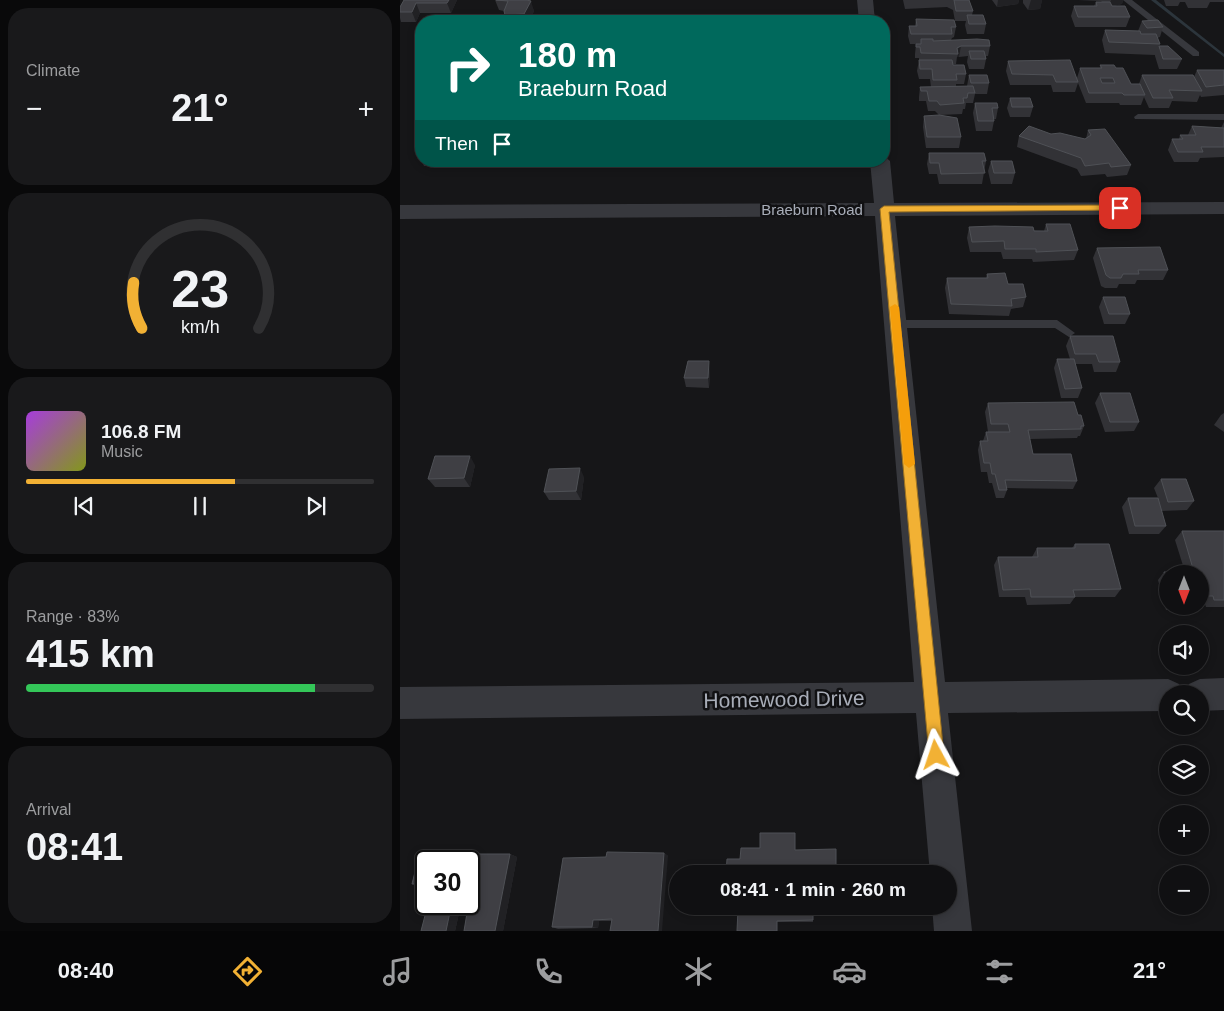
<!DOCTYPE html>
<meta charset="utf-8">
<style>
:root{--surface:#101012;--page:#19191b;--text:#f1f3f6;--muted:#9c9d9f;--line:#303032;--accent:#f2b134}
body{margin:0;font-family:Helvetica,sans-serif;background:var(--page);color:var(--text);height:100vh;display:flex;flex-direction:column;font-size:19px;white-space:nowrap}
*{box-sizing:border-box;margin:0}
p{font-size:16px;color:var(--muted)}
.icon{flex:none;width:28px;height:28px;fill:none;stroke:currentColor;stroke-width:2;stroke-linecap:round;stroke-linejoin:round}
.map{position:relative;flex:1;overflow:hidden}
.details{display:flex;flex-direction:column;gap:8px;padding:8px;background:#09090a;width:400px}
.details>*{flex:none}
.guide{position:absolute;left:15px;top:15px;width:475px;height:152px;border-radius:20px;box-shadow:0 2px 8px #0003,0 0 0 1px var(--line);background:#00695c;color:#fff;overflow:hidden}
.needle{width:32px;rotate:180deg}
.tools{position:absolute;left:759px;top:565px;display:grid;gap:10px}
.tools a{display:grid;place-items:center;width:50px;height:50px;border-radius:50%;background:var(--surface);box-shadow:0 2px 8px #0003,0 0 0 1px var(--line);font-size:25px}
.speed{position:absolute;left:15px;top:850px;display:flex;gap:10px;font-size:25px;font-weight:700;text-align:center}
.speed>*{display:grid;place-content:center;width:65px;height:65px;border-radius:50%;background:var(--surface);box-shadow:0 2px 8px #0003,0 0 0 1px var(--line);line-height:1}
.speed .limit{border:2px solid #111;border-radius:8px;background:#fff;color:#111}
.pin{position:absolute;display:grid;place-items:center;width:42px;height:42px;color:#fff;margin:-21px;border-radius:10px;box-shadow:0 2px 8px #0006}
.me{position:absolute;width:55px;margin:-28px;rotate:355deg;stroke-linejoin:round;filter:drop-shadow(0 0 4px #0008)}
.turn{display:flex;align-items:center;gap:18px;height:105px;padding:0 20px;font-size:22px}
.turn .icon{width:65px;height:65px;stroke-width:2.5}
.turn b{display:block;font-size:35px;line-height:42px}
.then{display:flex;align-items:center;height:48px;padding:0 20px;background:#0003;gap:10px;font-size:19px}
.big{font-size:38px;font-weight:800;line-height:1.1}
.details .card{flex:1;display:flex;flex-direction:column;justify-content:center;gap:8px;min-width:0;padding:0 18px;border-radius:20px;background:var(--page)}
.details .dial{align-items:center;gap:0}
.dial svg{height:130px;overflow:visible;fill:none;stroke:var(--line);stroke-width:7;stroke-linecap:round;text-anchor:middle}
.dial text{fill:var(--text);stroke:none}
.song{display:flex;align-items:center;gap:15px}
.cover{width:60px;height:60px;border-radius:8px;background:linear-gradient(135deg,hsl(280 70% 55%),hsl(70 70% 35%))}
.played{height:5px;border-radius:2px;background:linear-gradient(90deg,var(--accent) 60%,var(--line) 60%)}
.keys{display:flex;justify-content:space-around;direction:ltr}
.heat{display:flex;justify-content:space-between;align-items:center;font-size:28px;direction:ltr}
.charge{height:8px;border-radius:4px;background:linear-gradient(90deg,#34c759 83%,var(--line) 0)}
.trip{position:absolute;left:269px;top:865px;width:288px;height:50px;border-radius:25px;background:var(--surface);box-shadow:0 2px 8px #0003,0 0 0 1px var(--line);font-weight:800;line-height:50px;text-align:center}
.dock{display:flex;height:80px;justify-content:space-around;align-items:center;background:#060607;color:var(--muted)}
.dock .icon{width:35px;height:35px}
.dock .active{color:var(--accent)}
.dock b{font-size:22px;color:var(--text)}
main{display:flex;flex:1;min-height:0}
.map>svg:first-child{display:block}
</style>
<main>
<section class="details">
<div class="card"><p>Climate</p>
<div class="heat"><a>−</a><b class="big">21°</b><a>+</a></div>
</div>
<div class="card dial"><svg viewBox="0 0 100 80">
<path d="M14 69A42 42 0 1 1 86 69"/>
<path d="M14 69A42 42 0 0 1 9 41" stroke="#f2b134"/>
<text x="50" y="56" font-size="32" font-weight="700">23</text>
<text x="50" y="72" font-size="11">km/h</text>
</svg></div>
<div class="card">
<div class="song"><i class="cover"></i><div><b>106.8 FM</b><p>Music</p></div></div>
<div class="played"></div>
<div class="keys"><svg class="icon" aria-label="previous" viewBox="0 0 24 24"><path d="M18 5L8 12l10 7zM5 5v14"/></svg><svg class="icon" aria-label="pause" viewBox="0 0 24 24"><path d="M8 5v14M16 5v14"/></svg><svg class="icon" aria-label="next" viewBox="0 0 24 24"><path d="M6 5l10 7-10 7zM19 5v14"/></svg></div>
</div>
<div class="card"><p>Range · 83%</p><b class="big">415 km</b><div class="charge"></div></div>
<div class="card"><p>Arrival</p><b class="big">08:41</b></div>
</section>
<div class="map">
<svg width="824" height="931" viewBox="0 0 824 931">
<rect width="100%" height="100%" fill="#161618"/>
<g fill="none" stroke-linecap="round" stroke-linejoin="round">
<polygon fill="#2c353c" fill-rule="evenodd" points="751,0 756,0 824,54 824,57"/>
<g fill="#37383d" fill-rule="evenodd">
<polygon points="723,0 732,0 799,52 799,56 793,56"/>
<polygon points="738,114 824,114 824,120 735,119 734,117"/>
<polygon points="496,320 657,320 675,333 669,337 655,328 496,328 491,324"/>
</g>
<g fill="#37383d" fill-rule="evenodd">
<polygon points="457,0 473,0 475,21 459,21"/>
<polygon points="484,156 490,161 494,203 824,202 824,214 495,216 545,682 768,679 779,684 783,694 768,694 768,711 548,713 572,931 534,931 532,906 548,906 548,874 530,874 516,713 0,719 0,687 514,682 475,216 0,219 0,205 474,203 470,161 484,161"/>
<polygon points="824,678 824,710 800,711 800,694 785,694 789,684 800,679"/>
</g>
</g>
<g fill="#323236">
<polygon points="4,0 57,0 51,13 20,13 16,22 1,22 0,18 0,7"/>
<polygon points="95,0 131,0 129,0 134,11 129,21 107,21 104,11 99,10"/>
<polygon points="503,0 569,0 573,11 572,15 586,24 584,34 567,34 565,25 566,21 555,21 553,10 547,7 505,9"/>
<polygon points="592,0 619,0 618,4 597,7"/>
<polygon points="623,0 642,0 640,9 628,10 623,3"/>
<polygon points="678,0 723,0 722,4 712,6 730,17 726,27 675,27 671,16 674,6 694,6 696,2 702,2 701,1"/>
<polygon points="764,0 824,0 824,2 810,2 807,8 788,8 785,2 780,2 778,6 766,6"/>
<polygon points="516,19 556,27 554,37 552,38 551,40 590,46 588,56 585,56 586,59 584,69 569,69 567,62 568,56 559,57 557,57 556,64 553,64 553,65 566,74 564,84 556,84 556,86 567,86 569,75 589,83 587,94 575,94 573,103 566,103 565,109 563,109 562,114 539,115 535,111 528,111 526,101 519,101 519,97 520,87 531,87 530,79 519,79 517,71 519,60 519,58 515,58 515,54 516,44 510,44 508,36 509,26 515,26"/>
<polygon points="742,21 763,27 760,37 757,38 760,44 759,46 782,59 777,69 759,69 755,56 755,55 705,53 702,40 705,30 738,31"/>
<polygon points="608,61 677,78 680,68 700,68 700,65 716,68 731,84 739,84 742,75 794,77 797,70 824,70 824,95 801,97 800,95 797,102 772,101 769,108 749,108 744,97 741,105 720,105 719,103 686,103 678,83 675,92 653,92 651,85 610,85 606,71"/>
<polygon points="610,98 633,107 630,117 610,117 607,108"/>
<polygon points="575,103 598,108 596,119 594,119 594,121 592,131 576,131 573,113"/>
<polygon points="524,116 561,137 559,148 526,148 523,127"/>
<polygon points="824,122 824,157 800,158 798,162 774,162 768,150 772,139 779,139 780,135 788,135 792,126 821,128"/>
<polygon points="688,130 731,165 727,175 707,177 705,174 681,176 677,169 617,147 619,136 651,134 685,139 686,139"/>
<polygon points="529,153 586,161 582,184 539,184 537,174 529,174 527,164"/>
<polygon points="22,161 58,161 55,168 42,168 40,162 32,162 31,166 24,166"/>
<polygon points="591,161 615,173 612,184 591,184 588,171"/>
<polygon points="646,224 678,250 674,260 633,262 632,259 603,259 601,252 570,252 567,238 569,227 644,231"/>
<polygon points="697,248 768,270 763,280 737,280 735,284 719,284 717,288 705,288 701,286 693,258"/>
<polygon points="587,274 608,284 626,297 623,307 611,309 609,316 549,314 545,288 547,278 586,278"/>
<polygon points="703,297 730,314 725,324 704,324 699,307"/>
<polygon points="670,336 720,362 716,372 694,372 692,364 675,364 682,388 678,398 661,398 654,368 657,359 670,359 666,346"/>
<polygon points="310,371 309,388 286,387 284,378"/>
<polygon points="700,393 739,422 734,431 705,432 695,403"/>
<polygon points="588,403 678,415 684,426 680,436 678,436 677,438 630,439 633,454 677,481 673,489 607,488 607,490 604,498 596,498 592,483 589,483 587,472 581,472 578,450 580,441 583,441 586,432 588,432 585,412"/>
<polygon points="824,413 824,432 814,425 821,415"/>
<polygon points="75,465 70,487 35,487 28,479"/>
<polygon points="184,477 181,500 149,500 144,492"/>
<polygon points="761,479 794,501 787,510 761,511 766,526 759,534 729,534 722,507 728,498 758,498 754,488"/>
<polygon points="782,531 824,531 824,607 806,607 805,604 802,604 800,605 800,574 768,574 768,606 799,606 795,610 766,610 758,580 764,572 785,572 775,540"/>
<polygon points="675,544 721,589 715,597 675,597 670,604 627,605 625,597 599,597 594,565 598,557 632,557 637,548 672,548"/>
<polygon points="45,851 53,854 110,854 117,857 103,931 64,931 68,909 60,909 55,931 21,931 28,904 69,904 69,861 26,861 26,886 22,886 12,884 20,852"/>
<polygon points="264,853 268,856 212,921 199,921 198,928 158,929 152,927 206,857"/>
<polygon points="325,909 470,909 469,910 413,911 413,922 378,922 338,911 327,911"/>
</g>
<g fill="#212124">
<polygon points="49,0 57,0 51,13 47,3"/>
<polygon points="598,0 619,0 618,4 597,7"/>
<polygon points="631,0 642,0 640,9 628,10"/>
<polygon points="711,0 723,0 722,4 709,7"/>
<polygon points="131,1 134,11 129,21 126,21 124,14"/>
<polygon points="16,3 20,13 16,22 12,12"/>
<polygon points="561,46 559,57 557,57 558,54 557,48"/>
<polygon points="29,161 32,161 32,162 31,166"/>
<polygon points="52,161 58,161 55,168"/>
<polygon points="309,361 310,371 309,388 308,378"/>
<polygon points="70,456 75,465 70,487 64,478"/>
<polygon points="180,468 184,477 181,500 176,491"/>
<polygon points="45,851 53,854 44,854"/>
<polygon points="264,853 268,856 262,931 258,931"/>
<polygon points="110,854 117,857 103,931 95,931"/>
<polygon points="51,907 60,909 55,931 46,931"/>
<polygon points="193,920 199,921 198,928 192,927"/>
</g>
<g fill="#3f3f44" stroke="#4f5156" fill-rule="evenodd">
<polygon points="4,0 49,0 47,3 16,3 12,12 0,12 0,7"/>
<polygon points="96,0 127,0 131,1 124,14 105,15 104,11 108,1"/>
<polygon points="554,0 569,0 573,11 556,11"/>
<polygon points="696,2 710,2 712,6 725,6 730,17 678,17 674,6 697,6"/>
<polygon points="567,15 583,15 586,24 569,24"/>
<polygon points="516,19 554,20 556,27 551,27 552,34 511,34 509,26 517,26"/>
<rect x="234" y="20" width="16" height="1"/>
<polygon points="758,20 763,27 747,28 742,21"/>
<polygon points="705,30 740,31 741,34 756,34 760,44 709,42"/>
<polygon points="521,39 533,39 533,41 577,39 589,40 590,46 561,46 557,48 558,54 521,53 520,47 516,47 516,44 521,44"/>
<polygon points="759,46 768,46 782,59 763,59"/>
<polygon points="569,51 584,51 586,59 571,59"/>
<polygon points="519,60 552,60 553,65 564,65 566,74 556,74 557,80 533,80 532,69 520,69"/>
<polygon points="670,60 678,82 656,82 653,75 612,74 608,61"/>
<path d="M700,65H714L716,68H723L731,84H740L745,95H724L722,93H689L680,68H702ZM700,78H713L715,83H702Z"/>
<polygon points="797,70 824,70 824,85 806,87"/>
<polygon points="569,75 587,75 589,83 571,83"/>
<polygon points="742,75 793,75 802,91 769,90 773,98 753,98"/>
<polygon points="573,86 575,93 568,93 567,98 563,98 564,103 540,105 537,101 529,101 527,91 521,91 520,87"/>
<polygon points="610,98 630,98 633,107 612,107"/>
<polygon points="575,103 597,103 598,108 592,108 594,121 578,121"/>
<polygon points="539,115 557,118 561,137 527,137 524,116"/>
<polygon points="629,126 651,134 660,133 685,139 691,135 688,130 705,129 731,165 711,167 709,163 685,166 681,158 619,136"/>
<polygon points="792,126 824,128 824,147 801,147 803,152 778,152 772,139 783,139 780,135 796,135"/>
<polygon points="529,153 584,153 586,161 582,161 585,173 541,174 539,163 530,163"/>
<polygon points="591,161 612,161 615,173 594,173"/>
<polygon points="646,224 670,224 678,250 636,252 636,249 605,249 604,241 572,242 569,227 595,226 633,227 634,231 648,231"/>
<polygon points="760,247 768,270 738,270 739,274 723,274 721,278 710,278 706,275 697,248"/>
<polygon points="605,273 608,284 623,284 626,297 611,299 612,306 551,304 547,278 588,278 587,274"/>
<polygon points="703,297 725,297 730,314 709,314"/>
<polygon points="670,336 713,336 720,362 699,362 696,354 675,354"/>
<polygon points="657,359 674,359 682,388 665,389"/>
<polygon points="288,361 309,361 308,378 284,378"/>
<polygon points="700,393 730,393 739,422 710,422"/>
<polygon points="674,402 678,415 681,415 684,426 681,426 681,429 628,430 633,454 671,454 677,481 605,480 607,490 599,490 595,474 592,474 590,463 584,463 580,441 588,441 586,432 610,432 608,424 591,424 588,403"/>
<polygon points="35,456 70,456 64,478 28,479"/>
<polygon points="180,468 176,491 144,492 149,469"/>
<polygon points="761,479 786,479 794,501 768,502"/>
<polygon points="728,498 758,498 766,526 735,526"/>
<polygon points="782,531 824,531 824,600 814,600 813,596 800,596 802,603 800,603 800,574 768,574 768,584 764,572 794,572"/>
<polygon points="675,544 709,544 721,589 673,590 675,597 631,597 630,589 603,590 598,557 638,557 637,548 675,548"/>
<polygon points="360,833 395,833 395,850 436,849 436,867 468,866 469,874 326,874 327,859 340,859 341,848 360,848"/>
<polygon points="45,851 44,854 110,854 95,931 64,931 68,907 51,907 46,931 21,931 28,904 69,904 69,861 26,861 26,884 12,884 20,852"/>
<polygon points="207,852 264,853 258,931 210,931 212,919 193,920 192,927 152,927 163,858 206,857"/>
<polygon points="325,906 470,906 470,909 413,909 413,920 377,921 377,931 337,931 338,909 325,909"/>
</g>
<polygon fill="#f2b134" stroke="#9d7322" points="720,205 723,206 723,210 489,212 544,755 542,760 536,762 531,760 529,755 480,209 484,206"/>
<polygon fill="#f59e0b" points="495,304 499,307 515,464 509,468 504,464 490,307"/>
<g text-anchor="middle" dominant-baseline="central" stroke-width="5" stroke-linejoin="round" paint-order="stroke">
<g font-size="15" fill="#a8adb8" stroke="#111113">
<text x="412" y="209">Braeburn Road</text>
</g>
<g font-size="21" fill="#a8adb8" stroke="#111113">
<text transform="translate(384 699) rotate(-1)">Homewood Drive</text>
</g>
</g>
</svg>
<div class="tools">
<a><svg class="needle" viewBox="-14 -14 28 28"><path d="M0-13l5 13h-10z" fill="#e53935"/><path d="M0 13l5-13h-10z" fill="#9c9d9f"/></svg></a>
<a><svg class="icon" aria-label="sound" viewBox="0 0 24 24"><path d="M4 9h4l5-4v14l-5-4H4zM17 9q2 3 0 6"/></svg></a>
<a><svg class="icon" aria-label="search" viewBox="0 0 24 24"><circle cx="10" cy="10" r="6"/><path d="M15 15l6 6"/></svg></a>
<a><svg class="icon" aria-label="layers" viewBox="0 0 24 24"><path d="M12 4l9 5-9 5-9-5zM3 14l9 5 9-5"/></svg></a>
<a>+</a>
<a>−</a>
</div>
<div class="speed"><div class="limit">30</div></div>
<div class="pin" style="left:720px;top:208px;background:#d93025"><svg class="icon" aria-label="arrive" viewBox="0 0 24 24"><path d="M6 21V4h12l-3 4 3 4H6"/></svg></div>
<svg class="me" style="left:536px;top:755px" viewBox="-20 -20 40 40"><path d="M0-17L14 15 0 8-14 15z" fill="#f2b134" stroke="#fff" stroke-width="4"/></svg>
<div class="trip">08:41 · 1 min · 260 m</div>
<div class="guide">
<div class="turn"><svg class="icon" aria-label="right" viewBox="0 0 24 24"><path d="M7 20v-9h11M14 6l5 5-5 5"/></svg><div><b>180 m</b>Braeburn Road</div></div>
<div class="then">Then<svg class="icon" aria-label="arrive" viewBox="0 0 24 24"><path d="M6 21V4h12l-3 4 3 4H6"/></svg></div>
</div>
</div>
</main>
<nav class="dock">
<b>08:40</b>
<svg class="icon active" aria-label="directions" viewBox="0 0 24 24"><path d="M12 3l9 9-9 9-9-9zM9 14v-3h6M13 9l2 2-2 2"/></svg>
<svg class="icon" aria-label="music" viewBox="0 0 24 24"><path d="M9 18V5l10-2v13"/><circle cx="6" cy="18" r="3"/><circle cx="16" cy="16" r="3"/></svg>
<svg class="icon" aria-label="phone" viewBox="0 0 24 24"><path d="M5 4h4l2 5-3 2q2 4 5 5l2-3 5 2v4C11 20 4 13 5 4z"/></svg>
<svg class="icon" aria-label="climate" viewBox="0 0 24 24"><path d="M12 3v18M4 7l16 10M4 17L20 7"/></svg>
<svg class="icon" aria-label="car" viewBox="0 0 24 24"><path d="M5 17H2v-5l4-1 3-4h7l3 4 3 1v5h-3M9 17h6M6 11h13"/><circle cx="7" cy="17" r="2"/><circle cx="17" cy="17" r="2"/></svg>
<svg class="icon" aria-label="filters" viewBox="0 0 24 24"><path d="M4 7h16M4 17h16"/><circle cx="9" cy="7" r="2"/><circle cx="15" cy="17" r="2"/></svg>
<b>21°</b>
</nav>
